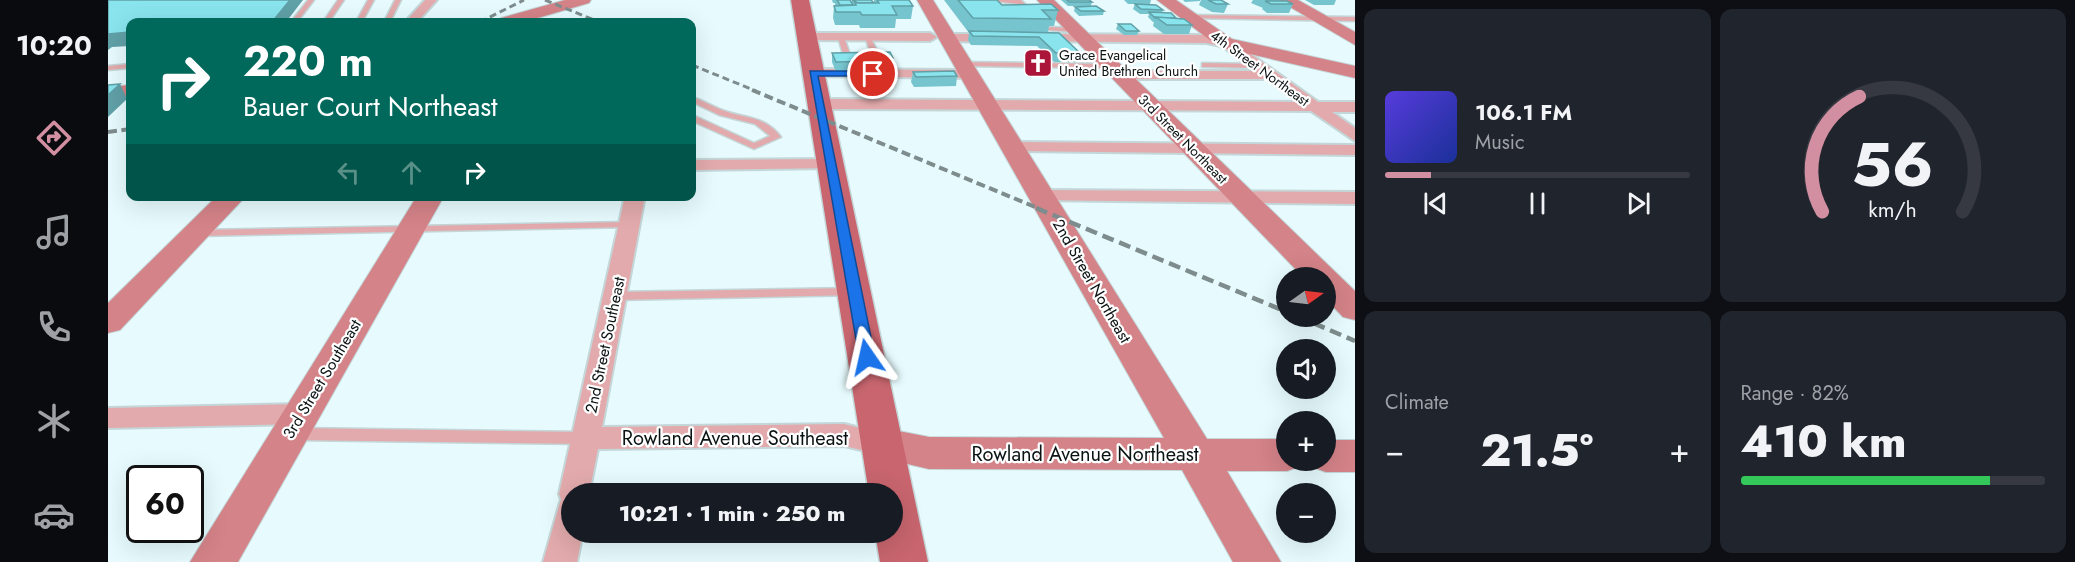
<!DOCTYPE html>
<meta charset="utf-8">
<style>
:root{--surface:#171b24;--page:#20242c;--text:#f1f3f6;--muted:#9ea1a6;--line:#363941;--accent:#d28fa1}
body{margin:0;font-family:Jost,sans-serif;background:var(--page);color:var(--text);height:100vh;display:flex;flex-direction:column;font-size:22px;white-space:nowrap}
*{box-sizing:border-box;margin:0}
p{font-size:20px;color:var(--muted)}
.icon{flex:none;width:33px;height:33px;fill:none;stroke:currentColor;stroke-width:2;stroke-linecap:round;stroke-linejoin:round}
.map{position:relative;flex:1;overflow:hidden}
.side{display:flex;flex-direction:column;gap:9px;padding:9px;background:#0d0f14;width:720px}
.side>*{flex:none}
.hud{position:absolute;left:18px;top:18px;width:570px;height:183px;border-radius:12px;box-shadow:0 6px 24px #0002;background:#00695c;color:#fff;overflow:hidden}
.needle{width:39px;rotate:76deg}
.buttons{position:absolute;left:1168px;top:267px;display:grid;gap:12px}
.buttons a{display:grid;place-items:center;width:60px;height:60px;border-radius:50%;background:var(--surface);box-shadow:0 6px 24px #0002;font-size:30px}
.speed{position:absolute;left:18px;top:465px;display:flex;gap:12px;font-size:30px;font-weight:700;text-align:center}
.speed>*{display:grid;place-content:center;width:78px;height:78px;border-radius:50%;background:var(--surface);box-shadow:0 6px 24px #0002;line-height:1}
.speed .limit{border:3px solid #111;border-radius:9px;background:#fff;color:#111}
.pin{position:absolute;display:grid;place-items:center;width:51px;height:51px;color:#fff;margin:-26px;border:3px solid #fff;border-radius:50%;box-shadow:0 2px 6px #0007}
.me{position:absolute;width:66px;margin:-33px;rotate:349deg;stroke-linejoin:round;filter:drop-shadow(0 0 4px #0008)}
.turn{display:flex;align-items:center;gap:21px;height:126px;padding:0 18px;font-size:27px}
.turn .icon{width:78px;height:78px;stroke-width:2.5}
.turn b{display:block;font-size:42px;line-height:51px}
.lanes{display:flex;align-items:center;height:57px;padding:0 18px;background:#0003;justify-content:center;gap:30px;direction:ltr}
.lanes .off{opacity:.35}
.big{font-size:45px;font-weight:800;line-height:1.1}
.side .tile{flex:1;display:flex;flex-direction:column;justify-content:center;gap:9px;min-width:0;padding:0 21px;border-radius:12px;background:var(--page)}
.side .dial{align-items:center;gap:0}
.dial svg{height:156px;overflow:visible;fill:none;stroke:var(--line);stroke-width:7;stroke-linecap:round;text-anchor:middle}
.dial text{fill:var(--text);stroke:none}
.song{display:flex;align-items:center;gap:18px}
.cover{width:72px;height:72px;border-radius:9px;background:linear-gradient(135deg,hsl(250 70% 55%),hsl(230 70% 35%))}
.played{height:6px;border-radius:3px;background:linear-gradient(90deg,var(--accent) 15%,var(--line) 15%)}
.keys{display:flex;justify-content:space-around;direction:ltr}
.heat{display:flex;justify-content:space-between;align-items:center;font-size:33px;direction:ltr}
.charge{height:9px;border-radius:4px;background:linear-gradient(90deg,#34c759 82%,var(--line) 0)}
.side .tiles{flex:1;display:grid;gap:9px;grid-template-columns:repeat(2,1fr)}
.trip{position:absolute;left:453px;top:483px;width:342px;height:60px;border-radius:30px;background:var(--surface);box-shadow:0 6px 24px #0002;font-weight:800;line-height:60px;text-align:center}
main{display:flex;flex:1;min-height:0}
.tab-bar{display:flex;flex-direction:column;width:108px;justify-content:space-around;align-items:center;background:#090b0e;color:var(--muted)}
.tab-bar .icon{width:42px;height:42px}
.tab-bar .current{color:var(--accent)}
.tab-bar b{font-size:27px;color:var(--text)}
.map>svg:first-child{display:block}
</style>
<main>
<nav class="tab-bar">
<b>10:20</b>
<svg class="icon current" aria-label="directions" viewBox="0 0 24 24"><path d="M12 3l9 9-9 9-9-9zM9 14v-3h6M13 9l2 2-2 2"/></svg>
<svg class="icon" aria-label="music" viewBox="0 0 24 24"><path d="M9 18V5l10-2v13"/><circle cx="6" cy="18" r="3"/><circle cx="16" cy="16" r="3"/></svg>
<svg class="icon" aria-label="phone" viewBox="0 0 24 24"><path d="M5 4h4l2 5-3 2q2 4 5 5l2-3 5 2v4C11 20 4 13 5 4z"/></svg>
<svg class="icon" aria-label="climate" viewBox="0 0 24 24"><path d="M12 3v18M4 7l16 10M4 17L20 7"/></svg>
<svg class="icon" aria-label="car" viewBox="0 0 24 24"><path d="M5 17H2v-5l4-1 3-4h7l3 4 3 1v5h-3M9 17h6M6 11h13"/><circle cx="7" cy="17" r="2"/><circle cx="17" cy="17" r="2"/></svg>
</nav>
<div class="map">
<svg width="1247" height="562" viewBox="0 0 1247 562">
<rect width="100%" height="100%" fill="#e7fbfe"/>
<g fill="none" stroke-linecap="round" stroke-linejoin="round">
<g stroke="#c4d6d8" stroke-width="3">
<g id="lane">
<polygon points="200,0 206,0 189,22 183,22"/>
<polygon points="230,0 236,0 221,22 215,22"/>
<polygon points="260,0 266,0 254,22 248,22"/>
<polygon points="287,0 293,0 282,22 276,22"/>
<polygon points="879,0 913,0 923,10 911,13 908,11 909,10 915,9 911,4"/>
<polygon points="1081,15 1247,17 1247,21 1079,18 1079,16"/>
<polygon points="942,27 966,28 969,30 966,32 940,30 939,29"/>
<polygon points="733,35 736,37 743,57 764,57 757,37 762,36 773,59 769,61 737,61 730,37"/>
<polygon points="852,62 1003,64 1007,66 1003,68 855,66 851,64"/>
<polygon points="1094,63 1151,64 1155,66 1151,68 1097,67 1094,67"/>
<polygon points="22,64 22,68 0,70 0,66"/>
<path d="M584,97C594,100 604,106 614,110C637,119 656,115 673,137L646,149L584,121V116H587L646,143L662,136L647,124L611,115L584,102Z"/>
<polygon points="521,222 525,223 526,225 525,227 89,236 83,233 89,230"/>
<polygon points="746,288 752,292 750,295 507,300 501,296 507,292"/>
<polygon points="188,428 478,432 483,434 486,438 483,442 478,444 188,440 183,438 180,434 183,430"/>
</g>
</g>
<g stroke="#c4d6d8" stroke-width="4">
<g id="street">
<polygon points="317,0 329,0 309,22 297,22"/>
<polygon points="699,33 822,33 829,37 822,41 694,40 694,34"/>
<polygon points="839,34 889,34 896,38 889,42 834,41 832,38"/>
<polygon points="928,34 1098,35 1123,40 1210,102 1247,102 1247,112 1224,112 1247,128 1247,141 1203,111 711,109 703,104 711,99 1190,102 1159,79 1011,79 1004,75 1011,71 1147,71 1114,46 1098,43 923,41 921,38"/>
<polygon points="705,69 861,70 868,74 861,78 700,76 698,73 700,70"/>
<polygon points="904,142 1247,145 1247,155 898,151 895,147"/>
<polygon points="722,159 728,160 731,164 728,168 584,170 584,160"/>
<polygon points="934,190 1247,192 1247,204 927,200 924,196"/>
<polygon points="517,196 537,196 494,427 736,424 785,436 789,444 785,452 775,455 736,446 490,449 481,494 464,494 464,532 475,532 469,562 435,562 453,499 451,494"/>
<polygon points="193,404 203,407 207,414 203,421 193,424 0,428 0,408"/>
</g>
</g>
<g stroke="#c4d6d8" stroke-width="2">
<g id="secondary">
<polygon points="457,0 483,0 481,3 416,22 390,22 393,18"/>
<polygon points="809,0 825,0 1099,439 1179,439 1179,460 1197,460 1193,466 1179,471 1119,471 1173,562 1125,562 1074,470 821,469 761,455 755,444 761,433 775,428 821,437 1056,438"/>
<polygon points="929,0 946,0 1247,291 1247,320 1235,317 1218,299 1218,278 1196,278"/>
<polygon points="1049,0 1068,0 1124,39 1247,66 1247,78 1111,47"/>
<polygon points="1170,0 1190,0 1247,32 1247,45"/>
<polygon points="22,85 22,97 0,99 0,87"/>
<polygon points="109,196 138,196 12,330 0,333 0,303"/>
<polygon points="309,196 336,196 130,562 82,562"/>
<polygon points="1218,440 1247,440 1247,472 1218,472 1204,467 1200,460 1218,460"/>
</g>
</g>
<g stroke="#c4d6d8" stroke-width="3">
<polygon id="primary" points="683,0 701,0 820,562 772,562 767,532 784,532 784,494 761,494"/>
</g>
<use href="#lane" fill="#e2aaac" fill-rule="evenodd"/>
<use href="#street" fill="#e2aaac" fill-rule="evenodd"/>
<use href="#secondary" fill="#d48388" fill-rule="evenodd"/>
<use href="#primary" fill="#c8656e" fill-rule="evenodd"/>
<g stroke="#7e8c8d" stroke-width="3" stroke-dasharray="7 4" stroke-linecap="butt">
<polyline points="437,0 491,22"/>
<polyline points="372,22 416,0"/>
<polyline points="584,65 648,91"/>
</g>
<g stroke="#7e8c8d" stroke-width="4" stroke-dasharray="9 4.5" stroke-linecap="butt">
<polyline points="644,90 932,209"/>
<polyline points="0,132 22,129"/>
</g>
<g stroke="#7e8c8d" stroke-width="4.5" stroke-dasharray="12 6" stroke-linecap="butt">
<polyline points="928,208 1179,312"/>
<polyline points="1189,316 1247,341"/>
</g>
</g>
<g fill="#76c4cd">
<polygon points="724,0 742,0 743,3 744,0 766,3 766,0 801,0 805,6 803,19 788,19 787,28 752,28 751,25 727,25 725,18 726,6 727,5 727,3 725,3"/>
<polygon points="836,0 889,0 894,5 950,10 946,26 941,26 940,33 972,53 969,62 946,62 929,46 863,45 860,40 861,33"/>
<polygon points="953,0 981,0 984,2 983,6 996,11 995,15 971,16 966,11 967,7 976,6 960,6"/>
<polygon points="1016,0 1043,0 1042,4 1020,4"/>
<polygon points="1075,0 1092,0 1092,1 1077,2"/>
<polygon points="1093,0 1113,0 1120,4 1116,13 1104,12 1091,5"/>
<polygon points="1145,0 1172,0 1171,1 1185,4 1181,13 1159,13 1154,9 1155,8 1143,3"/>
<polygon points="1197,0 1228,0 1226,5 1206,5"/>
<polygon points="1027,4 1055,10 1054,13 1084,25 1081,34 1056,34 1045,26 1046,22 1045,22 1040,17 1041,14 1032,14 1025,9"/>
<polygon points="1010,24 1031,31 1029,35 1016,35 1008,29"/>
<polygon points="724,53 785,58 784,67 776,67 775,71 728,72 724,62"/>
<polygon points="805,72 849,76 848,86 806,87 803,82"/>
</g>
<g fill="#60a0a7">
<polygon points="182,0 195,0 178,22 164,22"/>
<polygon points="22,32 22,46 4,47 0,50 0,34"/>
<polygon points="12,84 19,99 0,117 0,95"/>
</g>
<g fill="#89e4ee" stroke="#60a0a7" stroke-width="1.5">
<polygon points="0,0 182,0 164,22 22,22 22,32 0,34"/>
<polygon points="729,0 742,0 745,5 732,5"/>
<polygon points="744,0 763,0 766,3 750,3"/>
<polygon points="769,0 801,0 805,6 784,6 789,15 754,15 752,12 728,12 726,6 748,5 747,3 771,3"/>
<polygon points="850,0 889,0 894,5 943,4 950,10 934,10 943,19 865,18"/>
<polygon points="959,0 981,0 984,2 961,2"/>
<polygon points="1100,0 1113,0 1120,4 1108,4"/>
<polygon points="1157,1 1179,1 1185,4 1163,4"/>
<polygon points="1027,4 1048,5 1055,10 1033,9"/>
<polygon points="988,6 996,11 973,11 967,7"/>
<polygon points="1041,12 1063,13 1068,18 1047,18"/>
<polygon points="1048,17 1076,19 1084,25 1059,25"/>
<polygon points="1010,24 1023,24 1031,31 1018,31"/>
<polygon points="861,31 951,33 972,53 948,53 931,37 865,36"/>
<polygon points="782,52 785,58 774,58 776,61 728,62 724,53"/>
<polygon points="846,71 849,76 808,77 805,72"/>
<polygon points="12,84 0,95 0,85"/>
</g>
<polygon fill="#1a73e8" stroke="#114b97" stroke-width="1.5" points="702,71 765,71 769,74 765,76 710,76 767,357 759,362 751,357"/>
<defs>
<g id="church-square" transform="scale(1.5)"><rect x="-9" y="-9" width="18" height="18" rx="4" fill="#ab1539" stroke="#fff"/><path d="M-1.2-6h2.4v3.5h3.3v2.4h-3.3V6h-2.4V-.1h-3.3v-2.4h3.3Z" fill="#fff"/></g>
</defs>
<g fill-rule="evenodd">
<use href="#church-square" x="930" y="63"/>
</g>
<g text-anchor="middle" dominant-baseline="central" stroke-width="4.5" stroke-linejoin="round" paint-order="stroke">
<g font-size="14" fill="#0b1212" stroke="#fff" text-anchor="start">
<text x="951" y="55">Grace Evangelical<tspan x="951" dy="16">United Brethren Church</tspan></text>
</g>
<g font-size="14" fill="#0b1212" stroke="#fff">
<text transform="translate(1152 68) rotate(36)">4th Street Northeast</text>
<text transform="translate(1075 139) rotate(45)">3rd Street Northeast</text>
</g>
<g font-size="16" fill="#0b1212" stroke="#fff">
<text transform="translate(984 281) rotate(60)">2nd Street Northeast</text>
<text transform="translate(497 345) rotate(-78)">2nd Street Southeast</text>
<text transform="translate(214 379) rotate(-59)">3rd Street Southeast</text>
</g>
<g font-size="20" fill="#0b1212" stroke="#fff">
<text x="627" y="438">Rowland Avenue Southeast</text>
<text x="977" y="454">Rowland Avenue Northeast</text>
</g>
</g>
</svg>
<div class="buttons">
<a><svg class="needle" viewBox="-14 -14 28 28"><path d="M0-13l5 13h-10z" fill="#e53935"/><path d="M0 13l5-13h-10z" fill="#9ea1a6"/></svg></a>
<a><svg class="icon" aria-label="sound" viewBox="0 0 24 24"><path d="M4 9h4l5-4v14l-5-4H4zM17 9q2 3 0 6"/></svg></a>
<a>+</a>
<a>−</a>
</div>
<div class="speed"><div class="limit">60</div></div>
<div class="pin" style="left:765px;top:74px;background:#d93025"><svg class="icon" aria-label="arrive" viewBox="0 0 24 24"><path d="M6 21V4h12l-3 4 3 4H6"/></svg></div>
<svg class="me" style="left:759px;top:357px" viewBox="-20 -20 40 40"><path d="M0-17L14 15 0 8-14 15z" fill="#1a73e8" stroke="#fff" stroke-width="4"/></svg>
<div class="trip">10:21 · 1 min · 250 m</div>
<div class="hud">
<div class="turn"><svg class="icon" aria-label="right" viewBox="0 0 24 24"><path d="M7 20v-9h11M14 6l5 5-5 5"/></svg><div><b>220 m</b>Bauer Court Northeast</div></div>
<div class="lanes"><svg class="icon off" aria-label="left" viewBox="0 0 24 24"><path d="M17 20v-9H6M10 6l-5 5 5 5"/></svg><svg class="icon off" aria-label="ahead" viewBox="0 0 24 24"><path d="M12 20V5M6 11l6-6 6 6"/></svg><svg class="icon" aria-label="right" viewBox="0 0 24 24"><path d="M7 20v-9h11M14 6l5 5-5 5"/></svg></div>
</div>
</div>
<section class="side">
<div class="tiles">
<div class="tile">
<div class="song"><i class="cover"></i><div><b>106.1 FM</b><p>Music</p></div></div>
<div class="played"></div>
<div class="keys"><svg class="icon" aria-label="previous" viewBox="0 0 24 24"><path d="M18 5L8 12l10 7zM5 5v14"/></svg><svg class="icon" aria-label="pause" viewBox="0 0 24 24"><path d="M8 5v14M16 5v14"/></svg><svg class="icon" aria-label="next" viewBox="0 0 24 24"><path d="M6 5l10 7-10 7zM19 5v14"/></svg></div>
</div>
<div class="tile dial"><svg viewBox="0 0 100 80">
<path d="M14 69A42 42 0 1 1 86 69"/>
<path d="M14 69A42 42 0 0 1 33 10" stroke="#d28fa1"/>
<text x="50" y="56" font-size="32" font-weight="700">56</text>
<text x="50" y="72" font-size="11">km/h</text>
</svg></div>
<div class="tile"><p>Climate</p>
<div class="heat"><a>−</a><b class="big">21.5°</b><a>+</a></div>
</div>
<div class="tile"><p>Range · 82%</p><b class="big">410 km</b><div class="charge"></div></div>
</div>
</section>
</main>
